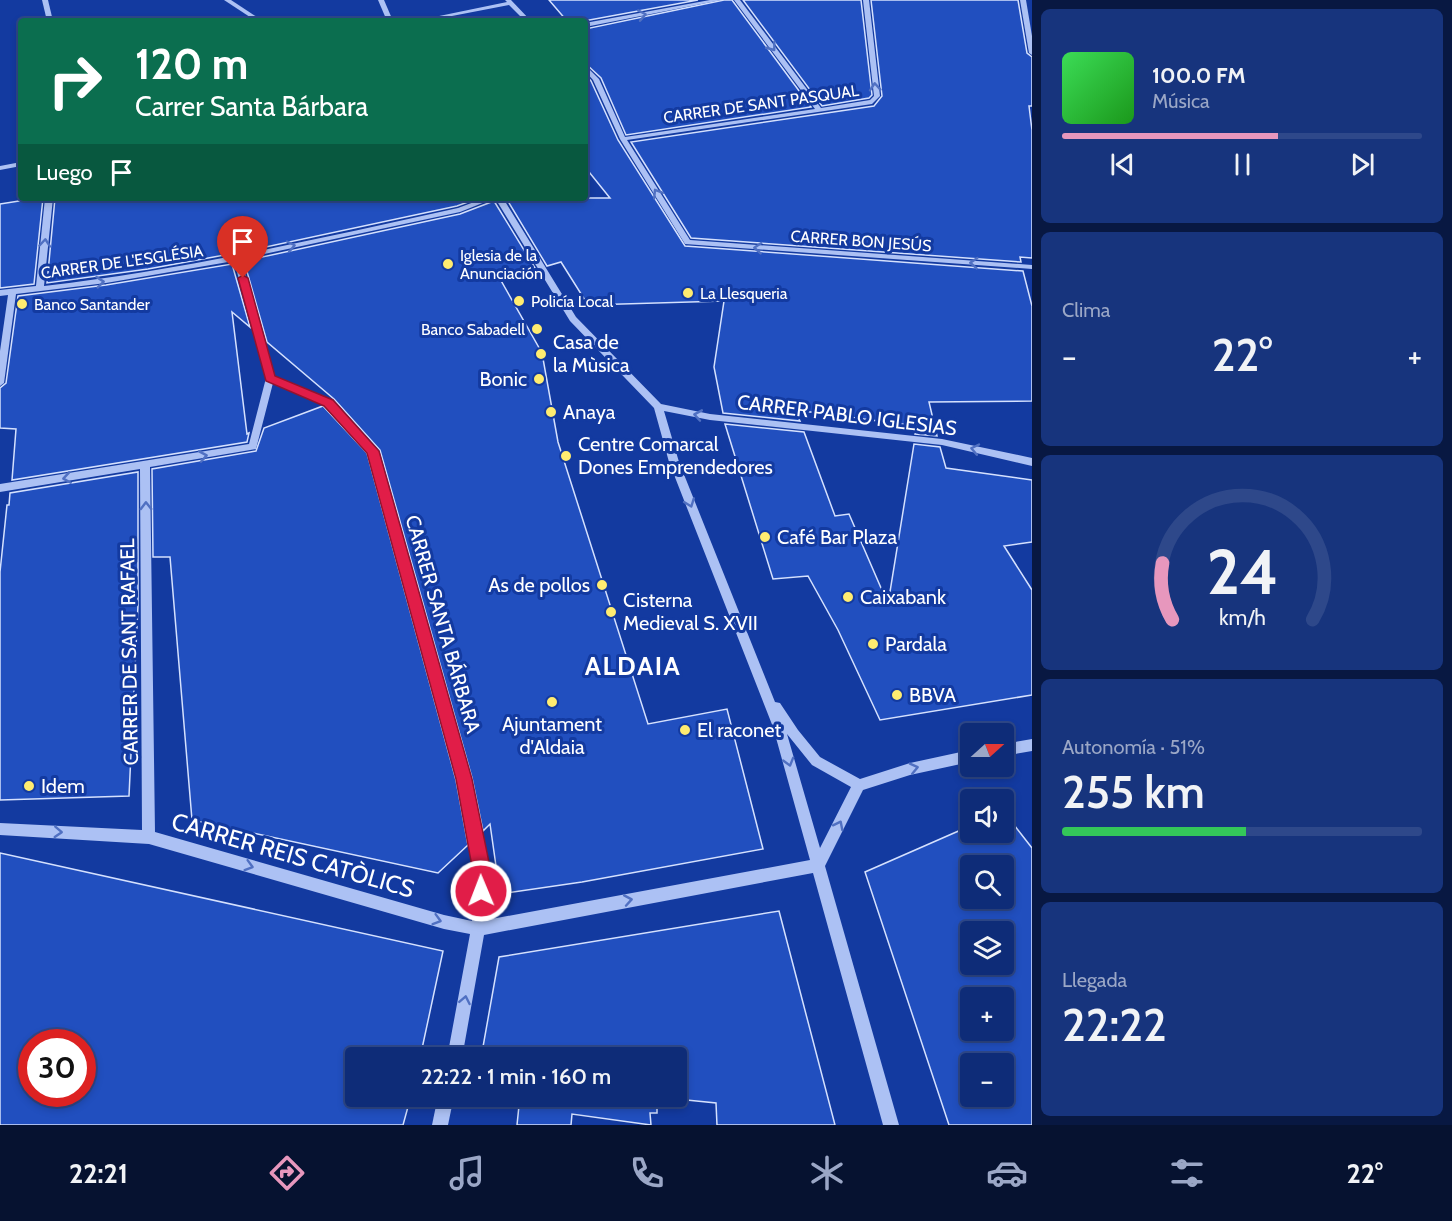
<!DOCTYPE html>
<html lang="es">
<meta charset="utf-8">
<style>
:root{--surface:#0e2c78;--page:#17347d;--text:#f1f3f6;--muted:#9ba7c6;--line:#2e488a;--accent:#e797bd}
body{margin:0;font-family:Cabin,sans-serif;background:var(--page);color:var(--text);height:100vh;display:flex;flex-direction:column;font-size:22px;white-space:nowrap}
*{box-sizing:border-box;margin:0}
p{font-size:20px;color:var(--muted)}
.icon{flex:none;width:33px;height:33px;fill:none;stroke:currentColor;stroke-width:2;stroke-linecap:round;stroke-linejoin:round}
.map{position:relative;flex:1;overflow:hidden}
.panel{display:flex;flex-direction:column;gap:9px;padding:9px;background:#081842;width:420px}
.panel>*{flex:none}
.guide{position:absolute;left:18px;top:18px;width:570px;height:183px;border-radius:6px;box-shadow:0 3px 9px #0003,0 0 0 2px var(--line);background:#0b6e4f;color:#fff;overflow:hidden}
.needle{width:39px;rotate:69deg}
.fabs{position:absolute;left:960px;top:723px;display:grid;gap:12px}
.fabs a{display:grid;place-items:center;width:54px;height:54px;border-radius:6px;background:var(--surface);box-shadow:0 3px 9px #0003,0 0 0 2px var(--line);font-size:30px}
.speed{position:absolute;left:18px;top:1029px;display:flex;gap:12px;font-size:30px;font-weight:700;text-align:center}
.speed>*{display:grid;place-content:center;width:78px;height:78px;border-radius:50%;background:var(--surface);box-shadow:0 3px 9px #0003,0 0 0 2px var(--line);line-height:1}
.speed .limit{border:9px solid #d22;background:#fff;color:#111}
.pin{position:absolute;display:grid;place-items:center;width:51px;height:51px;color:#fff;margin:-62px -26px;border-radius:50% 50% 50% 0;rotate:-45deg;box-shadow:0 0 6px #0007}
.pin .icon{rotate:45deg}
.me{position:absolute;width:66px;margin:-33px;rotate:359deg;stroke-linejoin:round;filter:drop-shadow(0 0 4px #0008)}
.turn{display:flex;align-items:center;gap:21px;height:126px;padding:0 18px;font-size:27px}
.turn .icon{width:78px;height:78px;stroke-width:2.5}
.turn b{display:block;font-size:42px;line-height:51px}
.then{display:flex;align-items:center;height:57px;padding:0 18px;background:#0003;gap:12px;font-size:22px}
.big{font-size:45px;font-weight:600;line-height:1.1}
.panel .widget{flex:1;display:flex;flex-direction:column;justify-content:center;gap:9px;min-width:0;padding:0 21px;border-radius:9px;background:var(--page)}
.panel .dial{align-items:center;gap:0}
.dial svg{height:156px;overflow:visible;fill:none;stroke:var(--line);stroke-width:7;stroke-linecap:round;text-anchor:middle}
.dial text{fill:var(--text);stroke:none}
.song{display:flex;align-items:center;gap:18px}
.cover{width:72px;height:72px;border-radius:9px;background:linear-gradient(135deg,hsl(130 70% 55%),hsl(120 70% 35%))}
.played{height:6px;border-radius:3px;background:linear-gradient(90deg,var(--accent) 60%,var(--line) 60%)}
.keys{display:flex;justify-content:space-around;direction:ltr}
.heat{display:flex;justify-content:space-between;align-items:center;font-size:33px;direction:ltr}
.charge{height:9px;border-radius:4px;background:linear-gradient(90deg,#34c759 51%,var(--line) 0)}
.trip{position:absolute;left:345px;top:1047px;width:342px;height:60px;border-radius:6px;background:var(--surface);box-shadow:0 3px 9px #0003,0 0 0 2px var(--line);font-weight:600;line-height:60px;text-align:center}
.dock{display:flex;height:96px;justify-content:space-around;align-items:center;background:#061230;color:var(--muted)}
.dock .icon{width:42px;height:42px}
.dock .active{color:var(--accent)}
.dock b{font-size:27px;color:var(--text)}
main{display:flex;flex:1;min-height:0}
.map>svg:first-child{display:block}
</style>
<main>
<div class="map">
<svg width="1032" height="1125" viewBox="0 0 1032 1125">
<rect width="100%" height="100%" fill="#133aa0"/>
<g fill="#214fbf" stroke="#d5e1fe" stroke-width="1.5" fill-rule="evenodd">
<polygon points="549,0 698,0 584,21 567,21"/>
<polygon points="724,0 732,0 811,107 626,135 601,78 585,63 585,29"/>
<polygon points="743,0 861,0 872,95 869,98 822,106"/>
<polygon points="871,0 1018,0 1027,53 1032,57 1032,106 1029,106 1032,130 1032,258 1020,257 1021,262 691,238 631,142 874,106 882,96"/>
<polygon points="585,74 591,81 618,140 685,246 1023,271 1032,306 1032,401 929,402 937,436 915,434 916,426 795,410 800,421 723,413 714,367 724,301 588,305 561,262 547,266 506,198 610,198 585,167"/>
<polygon points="38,198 43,198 34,284 0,288 0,204"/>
<polygon points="55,198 479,198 457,206 252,250 148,269 47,283"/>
<polygon points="494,201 535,268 499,277 542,353 558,442 648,724 727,709 763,849 582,882 500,894 490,824 483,831 472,778 380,450 334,399 267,342 244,261 460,214"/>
<polygon points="232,264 250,327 232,312 247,434 249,433 247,442 12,480 16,429 0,428 0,388 6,383 18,296 106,285"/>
<polygon points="323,406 367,453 456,780 468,845 438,873 192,820 170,557 153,557 152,469 256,451 264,428"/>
<polygon points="725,424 804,432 835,516 849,514 888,604 914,444 940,447 946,468 1032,480 1032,542 1004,546 1032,590 1032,695 880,720 838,630 808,576 773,579"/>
<polygon points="138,472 138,605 129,796 0,800 0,572 7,505 9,505 10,493"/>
<path d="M1004,812L1032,848V1125H949L865,872L970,826V832H1004ZM970,866H1004V898H970ZM970,932H1004V964H970ZM970,998H1004V1030H970ZM970,1064H1004V1096H970Z"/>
<path d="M0,853L443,951L420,1058H356V1096H411L403,1125H0ZM32,1042H82V1094H32Z"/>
<polygon points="779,911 835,1125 717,1125 716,1103 657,1097 657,1113 650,1113 651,1125 572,1114 571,1125 517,1125 520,1096 676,1096 676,1058 481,1058 499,957"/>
</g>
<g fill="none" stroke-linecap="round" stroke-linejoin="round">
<g fill="#acc1f4" fill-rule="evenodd">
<polygon points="42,0 48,0 53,21 47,21"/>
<polygon points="224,0 231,0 263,21 256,21"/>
<polygon points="378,0 384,0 393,21 387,21"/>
<polygon points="505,0 511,0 531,21 525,21 509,5 426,21 415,21 507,2"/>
<polygon points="710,0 722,0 585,27 585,23"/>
<polygon points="734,0 740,0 821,108 870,100 874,96 863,0 869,0 880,96 872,104 627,140 690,240 1032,265 1032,269 685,244 620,139 593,80 585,71 585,65 599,79 625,137 815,109"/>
<polygon points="1020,0 1026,0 1032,36 1032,55 1029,53"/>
<polygon points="21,162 21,166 0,170 0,166"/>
<path d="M45,198H53L44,286C184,270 321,238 458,208L485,198H503L576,317L661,404L710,414L942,439L1032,458V466L942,445L710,420L664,411L679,462L775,702L780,703L798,730L820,757L860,779L910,763L970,750V762L910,775L863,790L825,866L899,1125H883L813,873L484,935L462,1058H447L470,934L444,929L149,844L0,835V823L142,830L140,469L0,492V484L249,444L266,378L234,261L106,283L16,294L4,383L0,386V351L8,295L0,296V290L36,286ZM495,198L570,321L654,408L669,462L773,727L810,860L486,920L489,872L470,779L378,451L332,401L274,376L241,259L460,212ZM273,383L326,405L369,452L458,779L475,872L472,921L444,915L155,832L150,467L256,449ZM787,734L812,765L851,787L820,848Z"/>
<polygon points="1032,739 1032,751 1004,756 1004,744"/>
<polygon points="438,1096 454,1096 448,1125 432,1125"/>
</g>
</g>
<defs><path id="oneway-chevron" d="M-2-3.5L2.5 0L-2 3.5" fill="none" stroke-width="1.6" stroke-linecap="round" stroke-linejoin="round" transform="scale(1.5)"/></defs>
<g stroke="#5070c2">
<use href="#oneway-chevron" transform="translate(642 15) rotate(-11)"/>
<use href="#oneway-chevron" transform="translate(772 47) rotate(53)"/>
<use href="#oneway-chevron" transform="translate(875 87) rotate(-94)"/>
<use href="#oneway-chevron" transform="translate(657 193) rotate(-122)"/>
<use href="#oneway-chevron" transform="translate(45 243) rotate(-85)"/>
<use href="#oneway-chevron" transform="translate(291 246) rotate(-12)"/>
<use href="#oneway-chevron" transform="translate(758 248) rotate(-176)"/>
<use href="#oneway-chevron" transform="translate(974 263) rotate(-176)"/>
<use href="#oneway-chevron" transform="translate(100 282) rotate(-6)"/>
<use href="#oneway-chevron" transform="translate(698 415) rotate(-170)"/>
<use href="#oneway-chevron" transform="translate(975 449) rotate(-168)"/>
<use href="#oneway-chevron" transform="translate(203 456) rotate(-10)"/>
<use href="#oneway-chevron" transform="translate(67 478) rotate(171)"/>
<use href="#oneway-chevron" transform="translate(690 503) rotate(69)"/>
<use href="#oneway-chevron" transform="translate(146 506) rotate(-91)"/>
<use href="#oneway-chevron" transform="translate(789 762) rotate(74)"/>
<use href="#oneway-chevron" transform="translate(914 768) rotate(-13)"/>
<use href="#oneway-chevron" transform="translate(839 825) rotate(-63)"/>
<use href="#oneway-chevron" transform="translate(58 832) rotate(3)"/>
<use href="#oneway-chevron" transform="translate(249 866) rotate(16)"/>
<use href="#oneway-chevron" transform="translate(628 900) rotate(-10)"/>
<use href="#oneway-chevron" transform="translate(437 920) rotate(16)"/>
<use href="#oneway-chevron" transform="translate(465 1000) rotate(-79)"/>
</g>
<polygon fill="#e11d48" stroke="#92132f" stroke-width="1.5" points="243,275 248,278 275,376 333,400 379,451 472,779 491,872 487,897 481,900 475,897 472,891 473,872 456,779 367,453 324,406 266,381 238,278"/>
<g fill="#ffec70" stroke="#133aa0" stroke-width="2">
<circle cx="448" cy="264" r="6"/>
<circle cx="688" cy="293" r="6"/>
<circle cx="519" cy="301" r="6"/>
<circle cx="22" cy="304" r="6"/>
<circle cx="537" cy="329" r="6"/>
<circle cx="541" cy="354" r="6"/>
<circle cx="539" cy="379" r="6"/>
<circle cx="551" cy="412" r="6"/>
<circle cx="566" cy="456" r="6"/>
<circle cx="765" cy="537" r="6"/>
<circle cx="602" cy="585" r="6"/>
<circle cx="848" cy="597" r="6"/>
<circle cx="611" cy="612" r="6"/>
<circle cx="873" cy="644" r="6"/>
<circle cx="897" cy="695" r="6"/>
<circle cx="552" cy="702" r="6"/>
<circle cx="685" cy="730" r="6"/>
<circle cx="29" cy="786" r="6"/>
</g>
<g text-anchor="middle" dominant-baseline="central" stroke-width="6" stroke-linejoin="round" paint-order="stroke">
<g font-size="16" fill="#fff" stroke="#133aa0">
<text transform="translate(761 104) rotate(-8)">CARRER DE SANT PASQUAL</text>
<text transform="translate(861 241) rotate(4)">CARRER BON JESÚS</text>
<text transform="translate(122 262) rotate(-8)">CARRER DE L'ESGLÉSIA</text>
</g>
<g font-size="16" fill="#fff" stroke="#133aa0" text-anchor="start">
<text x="460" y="255">Iglesia de la<tspan x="460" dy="18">Anunciación</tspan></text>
<text x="700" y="293">La Llesqueria</text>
<text x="531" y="301">Policía Local</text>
<text x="34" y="304">Banco Santander</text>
<text x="525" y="329" text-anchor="end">Banco Sabadell</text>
</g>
<g font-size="20" fill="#fff" stroke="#133aa0" text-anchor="start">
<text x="553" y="342">Casa de<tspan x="553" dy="23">la Mùsica</tspan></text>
<text x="527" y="379" text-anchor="end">Bonic</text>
<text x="563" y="412">Anaya</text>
<text x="578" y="444">Centre Comarcal<tspan x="578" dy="23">Dones Emprendedores</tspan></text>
<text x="777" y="537">Café Bar Plaza</text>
<text x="590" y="585" text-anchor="end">As de pollos</text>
<text x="860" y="597">Caixabank</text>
<text x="623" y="600">Cisterna<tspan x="623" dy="23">Medieval S. XVII</tspan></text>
<text x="885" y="644">Pardala</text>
<text x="909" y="695">BBVA</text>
<text x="552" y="724" text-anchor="middle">Ajuntament<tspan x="552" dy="23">d'Aldaia</tspan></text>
<text x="697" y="730">El raconet</text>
<text x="41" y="786">Idem</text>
</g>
<g font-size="20" fill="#fff" stroke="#133aa0">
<text transform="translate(847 415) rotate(7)">CARRER PABLO IGLESIAS</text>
<text transform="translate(443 624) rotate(74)">CARRER SANTA BÁRBARA</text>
<text transform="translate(129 652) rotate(-91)">CARRER DE SANT RAFAEL</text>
</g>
<g font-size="24" fill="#fff" stroke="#133aa0">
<text transform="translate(293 855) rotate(16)">CARRER REIS CATÒLICS</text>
</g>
<g font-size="26" font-weight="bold" letter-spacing="1.5" fill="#fff" stroke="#133aa0">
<text x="633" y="666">ALDAIA</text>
</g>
</g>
</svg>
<div class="fabs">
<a><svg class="needle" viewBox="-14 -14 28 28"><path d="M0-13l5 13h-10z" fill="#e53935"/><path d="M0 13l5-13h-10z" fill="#9ba7c6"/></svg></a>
<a><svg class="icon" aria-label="sound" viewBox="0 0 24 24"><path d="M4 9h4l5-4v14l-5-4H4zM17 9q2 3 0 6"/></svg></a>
<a><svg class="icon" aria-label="search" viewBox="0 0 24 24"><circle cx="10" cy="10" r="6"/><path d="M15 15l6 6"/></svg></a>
<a><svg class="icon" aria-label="layers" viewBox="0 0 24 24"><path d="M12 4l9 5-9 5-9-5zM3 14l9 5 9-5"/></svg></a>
<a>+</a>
<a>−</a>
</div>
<div class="speed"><div class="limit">30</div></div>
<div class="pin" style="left:243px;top:278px;background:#d93025"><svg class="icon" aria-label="arrive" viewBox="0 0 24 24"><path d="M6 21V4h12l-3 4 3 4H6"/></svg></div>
<svg class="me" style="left:481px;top:891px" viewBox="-20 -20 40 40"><circle r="17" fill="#e11d48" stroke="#fff" stroke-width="3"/><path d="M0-11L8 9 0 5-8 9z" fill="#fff"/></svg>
<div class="trip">22:22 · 1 min · 160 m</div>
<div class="guide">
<div class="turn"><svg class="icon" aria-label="right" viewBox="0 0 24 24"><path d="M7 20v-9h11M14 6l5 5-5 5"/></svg><div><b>120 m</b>Carrer Santa Bárbara</div></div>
<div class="then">Luego<svg class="icon" aria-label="arrive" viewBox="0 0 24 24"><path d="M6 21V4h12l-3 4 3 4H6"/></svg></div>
</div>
</div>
<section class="panel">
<div class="widget">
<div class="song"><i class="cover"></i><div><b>100.0 FM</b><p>Música</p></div></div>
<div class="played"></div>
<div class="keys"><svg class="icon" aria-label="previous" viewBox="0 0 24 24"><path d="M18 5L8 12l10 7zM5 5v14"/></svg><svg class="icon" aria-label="pause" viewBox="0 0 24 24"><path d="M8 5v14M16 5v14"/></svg><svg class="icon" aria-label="next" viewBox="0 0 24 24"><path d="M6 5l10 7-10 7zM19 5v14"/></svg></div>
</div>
<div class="widget"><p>Clima</p>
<div class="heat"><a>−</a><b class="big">22°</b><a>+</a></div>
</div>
<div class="widget dial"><svg viewBox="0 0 100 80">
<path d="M14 69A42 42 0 1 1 86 69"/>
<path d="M14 69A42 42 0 0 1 9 40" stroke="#e797bd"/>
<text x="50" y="56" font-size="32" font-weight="700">24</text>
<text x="50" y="72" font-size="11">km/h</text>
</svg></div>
<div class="widget"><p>Autonomía · 51%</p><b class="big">255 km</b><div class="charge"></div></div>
<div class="widget"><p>Llegada</p><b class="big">22:22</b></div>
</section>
</main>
<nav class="dock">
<b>22:21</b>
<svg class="icon active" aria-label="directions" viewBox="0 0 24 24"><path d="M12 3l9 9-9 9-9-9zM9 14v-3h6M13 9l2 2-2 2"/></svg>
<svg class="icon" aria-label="music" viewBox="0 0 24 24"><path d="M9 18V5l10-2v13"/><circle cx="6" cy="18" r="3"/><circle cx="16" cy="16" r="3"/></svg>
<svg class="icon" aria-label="phone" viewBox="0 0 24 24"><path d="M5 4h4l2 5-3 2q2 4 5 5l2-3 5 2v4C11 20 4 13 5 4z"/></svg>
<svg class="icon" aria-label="climate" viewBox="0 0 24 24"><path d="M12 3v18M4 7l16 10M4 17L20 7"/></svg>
<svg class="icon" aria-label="car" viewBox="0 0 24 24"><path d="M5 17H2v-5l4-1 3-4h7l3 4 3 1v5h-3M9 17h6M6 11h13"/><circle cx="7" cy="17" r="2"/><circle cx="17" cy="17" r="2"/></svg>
<svg class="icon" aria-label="filters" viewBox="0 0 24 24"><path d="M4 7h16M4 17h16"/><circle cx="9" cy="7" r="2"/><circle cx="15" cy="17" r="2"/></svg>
<b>22°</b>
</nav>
